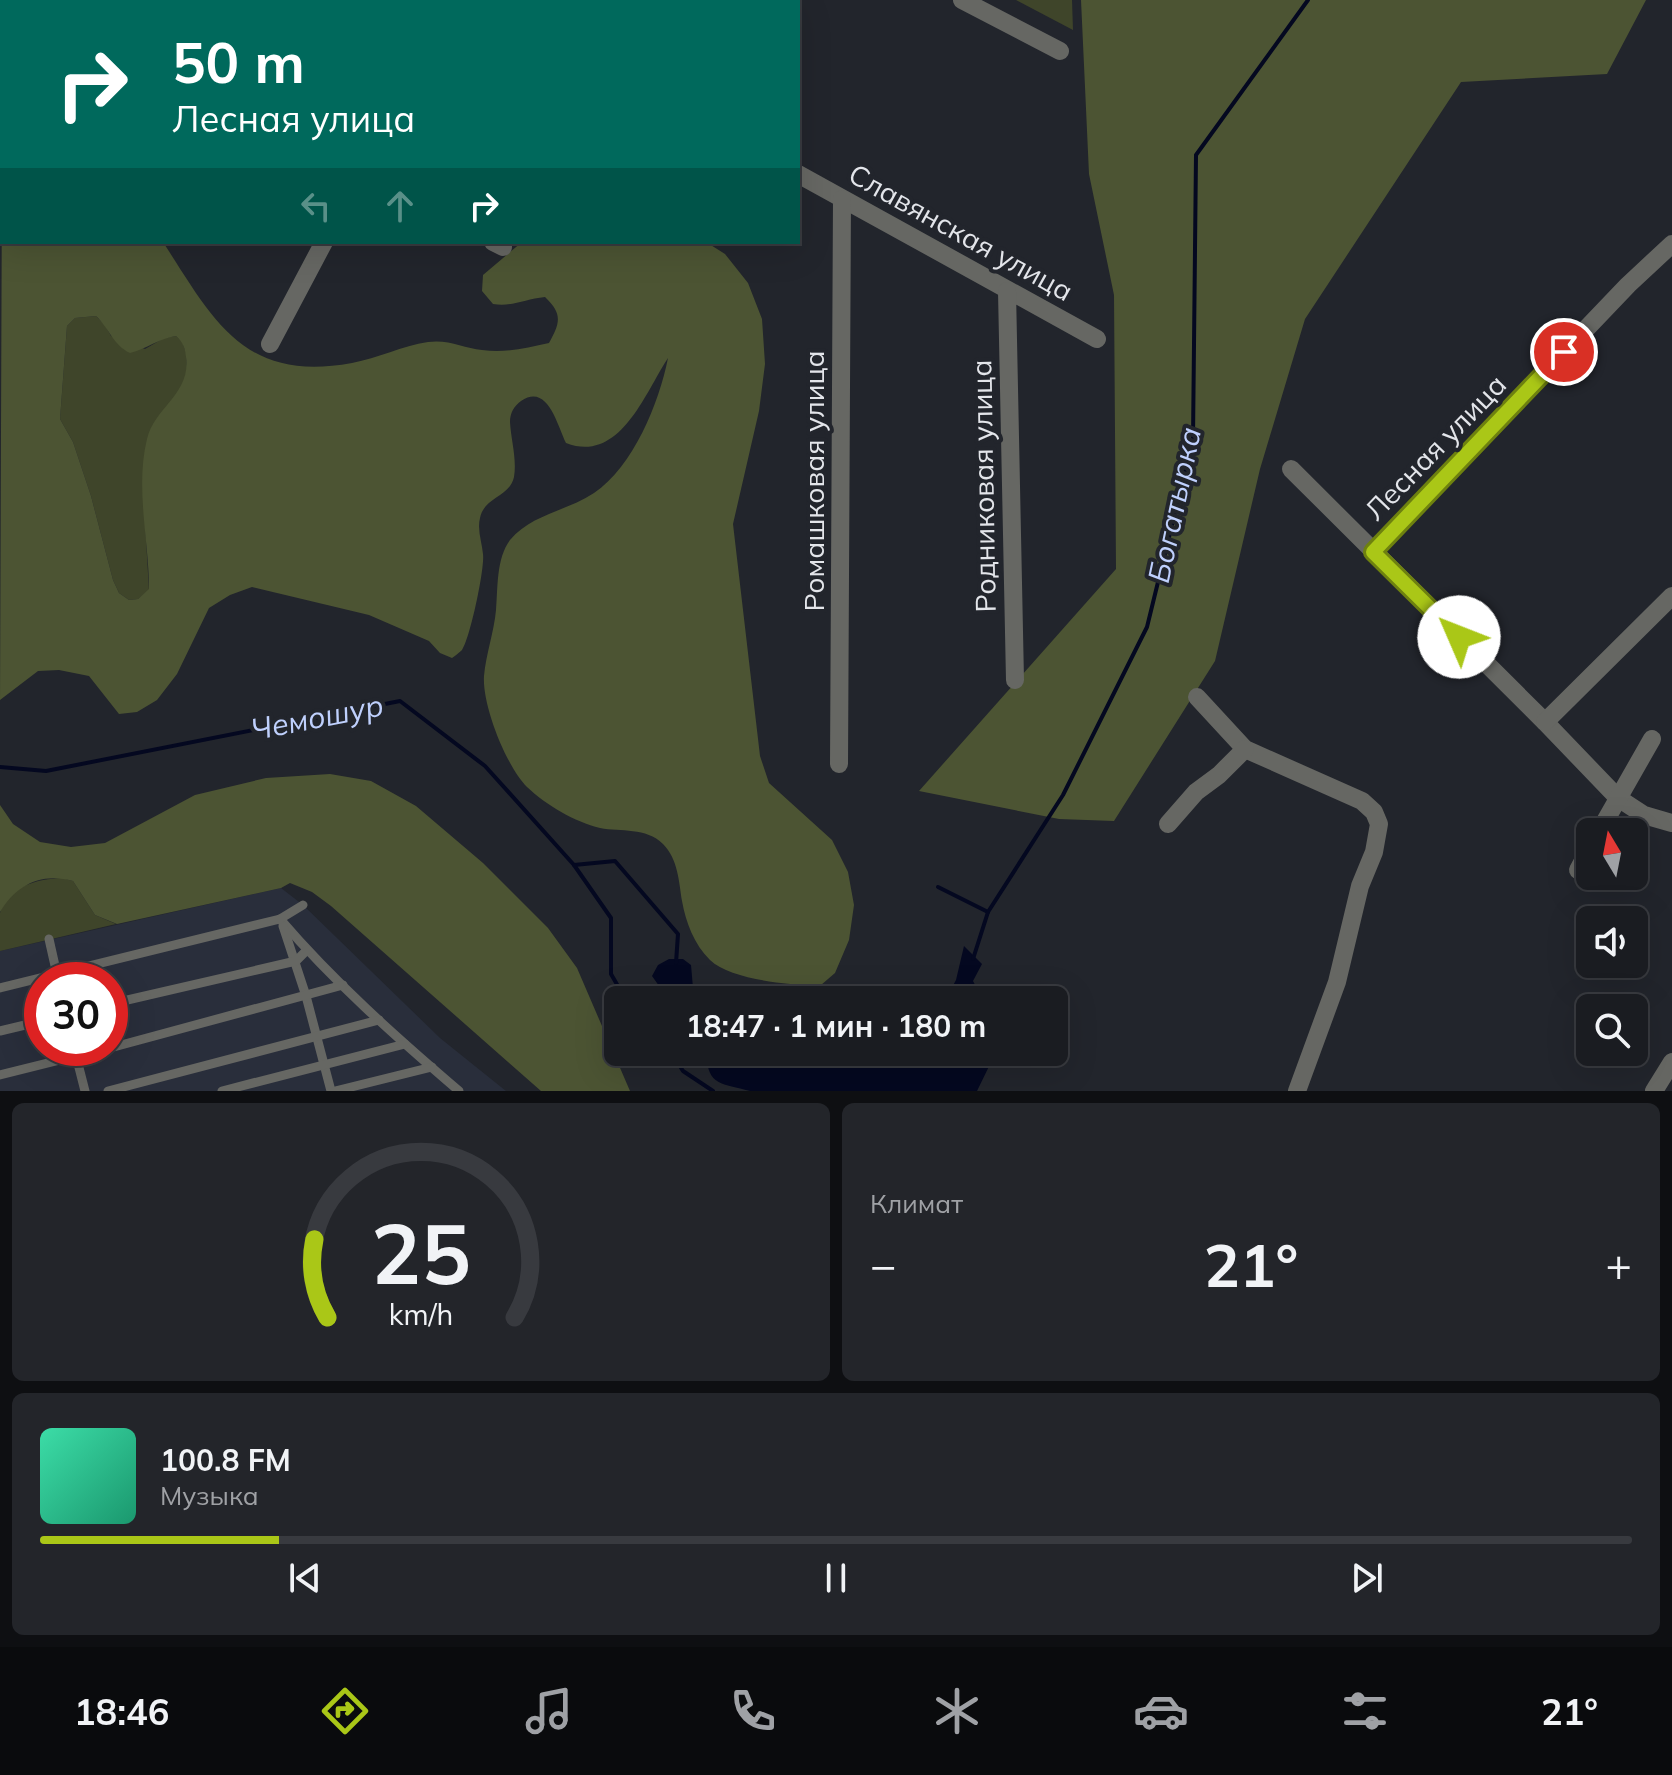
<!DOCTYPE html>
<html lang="ru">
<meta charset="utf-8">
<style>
:root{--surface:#1a1c21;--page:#23252a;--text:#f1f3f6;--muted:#9fa1a5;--line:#383a3f;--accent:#aac717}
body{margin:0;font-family:Mulish,sans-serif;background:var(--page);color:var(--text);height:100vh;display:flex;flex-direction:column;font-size:30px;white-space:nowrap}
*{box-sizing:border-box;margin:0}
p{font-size:26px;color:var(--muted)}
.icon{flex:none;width:44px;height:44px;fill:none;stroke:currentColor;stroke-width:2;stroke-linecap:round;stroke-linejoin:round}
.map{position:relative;height:1091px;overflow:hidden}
.sheet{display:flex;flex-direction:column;gap:12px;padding:12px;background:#0e0f12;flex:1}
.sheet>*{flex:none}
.top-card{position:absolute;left:0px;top:0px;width:800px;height:244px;box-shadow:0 8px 32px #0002,0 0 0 2px var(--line);background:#00695c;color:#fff;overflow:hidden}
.needle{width:52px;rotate:350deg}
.tools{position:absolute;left:1576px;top:818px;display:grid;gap:16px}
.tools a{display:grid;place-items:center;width:72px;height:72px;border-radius:12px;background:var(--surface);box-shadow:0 8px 32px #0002,0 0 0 2px var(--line);font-size:40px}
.speed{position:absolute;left:24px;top:962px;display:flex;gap:16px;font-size:40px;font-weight:700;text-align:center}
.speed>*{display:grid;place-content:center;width:104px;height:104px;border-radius:50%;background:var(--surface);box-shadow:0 8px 32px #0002,0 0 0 2px var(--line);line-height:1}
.speed .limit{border:12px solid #d22;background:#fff;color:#111}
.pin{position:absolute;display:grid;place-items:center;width:68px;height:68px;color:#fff;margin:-34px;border:4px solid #fff;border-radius:50%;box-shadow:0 2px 8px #0007}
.me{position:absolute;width:88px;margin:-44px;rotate:314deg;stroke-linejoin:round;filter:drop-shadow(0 0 6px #0008)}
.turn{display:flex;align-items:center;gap:28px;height:168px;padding:0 40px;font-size:36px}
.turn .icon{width:104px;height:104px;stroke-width:2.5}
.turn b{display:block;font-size:56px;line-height:68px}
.lanes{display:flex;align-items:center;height:76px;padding:0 40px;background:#0003;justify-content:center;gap:40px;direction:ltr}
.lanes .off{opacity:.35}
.big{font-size:60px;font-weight:700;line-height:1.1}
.sheet .card{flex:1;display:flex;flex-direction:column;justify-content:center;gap:12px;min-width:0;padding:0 28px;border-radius:12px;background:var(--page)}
.sheet .dial{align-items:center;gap:0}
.dial svg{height:208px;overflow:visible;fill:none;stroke:var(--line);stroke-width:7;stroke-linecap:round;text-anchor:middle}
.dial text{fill:var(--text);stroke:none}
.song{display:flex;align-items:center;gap:24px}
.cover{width:96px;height:96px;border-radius:12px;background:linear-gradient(135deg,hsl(160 70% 55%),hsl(160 70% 35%))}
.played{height:8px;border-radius:4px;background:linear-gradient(90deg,var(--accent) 15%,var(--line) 15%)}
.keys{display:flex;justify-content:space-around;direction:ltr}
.heat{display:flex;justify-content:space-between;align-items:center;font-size:44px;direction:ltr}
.sheet .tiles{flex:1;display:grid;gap:12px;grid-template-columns:1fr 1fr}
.card:last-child{grid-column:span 2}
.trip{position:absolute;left:604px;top:986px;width:464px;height:80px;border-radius:12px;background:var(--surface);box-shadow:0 8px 32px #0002,0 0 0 2px var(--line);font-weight:700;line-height:80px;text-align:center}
.menu{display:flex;height:128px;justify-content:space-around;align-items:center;background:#0a0b0d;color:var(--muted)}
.menu .icon{width:56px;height:56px}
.menu .on{color:var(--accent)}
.menu b{font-size:36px;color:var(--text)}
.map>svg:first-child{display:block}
</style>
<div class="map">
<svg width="1672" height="1091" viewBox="0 0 1672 1091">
<rect width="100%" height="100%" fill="#22252c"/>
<path fill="#292e3b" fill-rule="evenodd" d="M281,888L303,905L440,1038L506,1091H0V951ZM42,980H110V1048H42Z"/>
<g fill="#3f452a">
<polygon points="1016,0 1072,0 1073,30"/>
<polygon points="96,316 105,325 111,336 145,349 164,338 176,336 182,341 186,353 187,368 184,384 173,402 143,489 149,590 138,599 129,600 119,593 113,580 91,496 73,442 60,419 67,326 75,318"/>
<path d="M62,878L73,881L95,915L116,924L0,951C0,939 0,924 0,913C7,886 38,879 62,878Z"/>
</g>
<g fill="#4c5433" fill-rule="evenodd">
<polygon points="1081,0 1646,0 1607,74 1461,82 1305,319 1260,469 1215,661 1114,821 1059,819 919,791 1116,569 1114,295 1089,174"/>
<path d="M2,164V242H163C214,321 244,383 352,363C378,358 402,346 428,342C448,339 464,348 482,350C506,353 526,348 549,343C560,323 563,314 545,297C525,299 513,307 493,304L482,291L483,275L522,242H706L725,254L748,283L762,319L765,364L759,411L733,524L760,756L769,783L832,840L848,872L854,905L849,940L835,973L821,985C793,986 731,980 710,960C694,944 686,923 682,901C679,882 678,859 663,844C646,827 621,832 600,828C575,822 546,805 527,787C506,766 482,705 484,676C486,654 494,632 496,610C498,588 496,559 510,540C532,514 567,511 594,493C633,467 659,403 668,358C645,393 620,464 566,443C557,425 548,383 521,401C514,406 510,413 510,422C511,440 517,459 514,477C510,497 484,497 480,518C477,530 482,542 483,554C485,568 470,639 462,650C459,653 456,655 452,658L440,653L429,641L369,615L252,587L230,595L209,608L177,674L157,700L137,712L119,714L89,676L59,670L38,671L0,700ZM96,316C109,328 113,345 130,353C146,349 160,338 176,336C183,342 185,348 186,357C191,394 155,407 147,439C135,488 149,540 149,589L138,599L129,600L119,593L113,580L91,496L73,442L60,419L67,326L75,318Z"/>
<path d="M330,774L371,781L416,806L483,863L548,928L577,968L630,1091H541L331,906L312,892L290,883L281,888L117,924L95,915L73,881C41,872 16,885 0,912V805L13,824L40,842L71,847L105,843L195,795L266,778Z"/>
</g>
<g fill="#040820">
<polygon points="964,946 982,964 973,981 981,996 986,1000 945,1000 956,980"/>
<polygon points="669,959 683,959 691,965 693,988 701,1000 669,1000 652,976 658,965"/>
<path d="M707,1052H862C877,1057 889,1057 903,1052H996L977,1091H750C722,1083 706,1086 707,1052Z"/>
</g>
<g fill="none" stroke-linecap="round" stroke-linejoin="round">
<g stroke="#040820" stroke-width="4">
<polyline points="0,767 46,771 400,701 485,766 574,865 615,861 678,934 676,963"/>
<polyline points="574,865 611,918 611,974 626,1000"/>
<polyline points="938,887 988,912"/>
<polyline points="973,959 988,912 1063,795 1147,627 1193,439 1196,155 1308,0"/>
<polyline points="671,1052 683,1071 713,1091"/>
</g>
<g stroke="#666763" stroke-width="9">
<path d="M280,919C334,982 396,1037 459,1091"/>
<polyline points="283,926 306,996 331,1091"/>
<polyline points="49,939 58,979"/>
<polyline points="0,988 280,919 303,905"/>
<polyline points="110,1004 296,961 307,950"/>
<polyline points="0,1031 42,1021"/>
<polyline points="74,1048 85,1091"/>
<polyline points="110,1048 343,985"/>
<polyline points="0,1075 108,1048"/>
<polyline points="108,1091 379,1020"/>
<polyline points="222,1091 405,1044"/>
<polyline points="335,1091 432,1067"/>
</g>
<g stroke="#666763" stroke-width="18">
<polyline points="481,0 485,2"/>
<polyline points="962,0 1060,51"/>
<polyline points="452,2 453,0"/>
<polyline points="798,174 1097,339"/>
<polyline points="493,242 503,247"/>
<polyline points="1007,291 1015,680"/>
<polyline points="270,344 324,242"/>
<polyline points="1291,469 1545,722 1618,798 1644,815 1672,823"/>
<polyline points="1373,552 1628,285 1672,244"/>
<polyline points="1197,697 1245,749 1362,801 1374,812 1379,824 1374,852 1360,886 1337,982 1297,1091"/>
<polyline points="1545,722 1672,596"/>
<polyline points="839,764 842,199"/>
<polyline points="1168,824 1196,792 1219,775 1245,749"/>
<polyline points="1599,832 1652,739"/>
<polyline points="1578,870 1590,848"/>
<polyline points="1654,1091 1672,1062"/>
</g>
</g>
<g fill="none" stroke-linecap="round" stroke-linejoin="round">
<g stroke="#6e810f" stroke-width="20">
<polyline id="route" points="1459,637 1373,552 1564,352"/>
</g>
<use href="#route" stroke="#aac717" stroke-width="14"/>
</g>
<g text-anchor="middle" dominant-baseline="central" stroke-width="8" stroke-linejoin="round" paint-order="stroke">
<g font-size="28" fill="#e3e5ea" stroke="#22252c">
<text transform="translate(961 232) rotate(29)">Славянская улица</text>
<text transform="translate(1435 447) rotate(-46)">Лесная улица</text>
<text transform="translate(813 481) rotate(-90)">Ромашковая улица</text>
<text transform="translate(983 486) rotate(-91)">Родниковая улица</text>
</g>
<g font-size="30" font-style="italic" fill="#bfd0fd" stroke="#22252c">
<text transform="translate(1174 505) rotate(-78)">Богатырка</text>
<text transform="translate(317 717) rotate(-11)">Чемошур</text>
</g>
</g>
</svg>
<div class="tools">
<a><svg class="needle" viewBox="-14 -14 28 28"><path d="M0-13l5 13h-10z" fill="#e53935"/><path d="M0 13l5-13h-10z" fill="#9fa1a5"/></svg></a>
<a><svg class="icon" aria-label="sound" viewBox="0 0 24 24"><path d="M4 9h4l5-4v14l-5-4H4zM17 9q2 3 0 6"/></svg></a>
<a><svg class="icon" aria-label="search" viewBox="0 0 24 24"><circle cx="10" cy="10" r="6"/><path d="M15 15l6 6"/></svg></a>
</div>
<div class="speed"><div class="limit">30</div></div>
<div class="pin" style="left:1564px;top:352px;background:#d93025"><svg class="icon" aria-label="arrive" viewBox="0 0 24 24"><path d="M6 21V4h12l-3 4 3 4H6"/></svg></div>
<svg class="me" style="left:1459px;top:637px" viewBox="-20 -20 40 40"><circle r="19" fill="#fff"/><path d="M0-13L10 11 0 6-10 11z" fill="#aac717"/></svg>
<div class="trip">18:47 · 1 мин · 180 m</div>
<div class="top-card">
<div class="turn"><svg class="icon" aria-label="right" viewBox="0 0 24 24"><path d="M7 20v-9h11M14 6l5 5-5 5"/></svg><div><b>50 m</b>Лесная улица</div></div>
<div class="lanes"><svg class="icon off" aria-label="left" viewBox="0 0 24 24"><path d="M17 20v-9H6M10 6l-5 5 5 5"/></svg><svg class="icon off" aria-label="ahead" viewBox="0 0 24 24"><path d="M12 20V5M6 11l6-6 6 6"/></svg><svg class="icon" aria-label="right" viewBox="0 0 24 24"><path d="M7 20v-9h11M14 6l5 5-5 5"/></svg></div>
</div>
</div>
<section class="sheet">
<div class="tiles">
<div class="card dial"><svg viewBox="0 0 100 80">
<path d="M14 69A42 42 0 1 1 86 69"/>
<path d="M14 69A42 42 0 0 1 9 39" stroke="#aac717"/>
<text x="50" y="56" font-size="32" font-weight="700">25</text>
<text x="50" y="72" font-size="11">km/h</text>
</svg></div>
<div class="card"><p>Климат</p>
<div class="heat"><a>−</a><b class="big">21°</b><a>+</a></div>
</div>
<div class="card">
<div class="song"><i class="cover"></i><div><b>100.8 FM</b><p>Музыка</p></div></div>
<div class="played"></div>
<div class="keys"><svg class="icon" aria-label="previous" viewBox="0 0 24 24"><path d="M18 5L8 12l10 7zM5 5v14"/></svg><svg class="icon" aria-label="pause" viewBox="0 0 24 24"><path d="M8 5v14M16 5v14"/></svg><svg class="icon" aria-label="next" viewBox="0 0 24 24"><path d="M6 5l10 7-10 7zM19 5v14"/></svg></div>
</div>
</div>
</section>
<nav class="menu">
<b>18:46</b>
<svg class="icon on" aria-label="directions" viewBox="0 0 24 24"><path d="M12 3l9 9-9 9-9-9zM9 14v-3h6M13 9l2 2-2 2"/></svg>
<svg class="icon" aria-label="music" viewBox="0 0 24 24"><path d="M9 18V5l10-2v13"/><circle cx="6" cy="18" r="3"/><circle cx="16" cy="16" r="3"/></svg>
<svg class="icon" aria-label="phone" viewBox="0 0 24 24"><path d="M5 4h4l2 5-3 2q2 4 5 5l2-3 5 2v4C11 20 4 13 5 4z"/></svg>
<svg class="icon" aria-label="climate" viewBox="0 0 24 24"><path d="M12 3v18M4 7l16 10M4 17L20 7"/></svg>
<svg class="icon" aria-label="car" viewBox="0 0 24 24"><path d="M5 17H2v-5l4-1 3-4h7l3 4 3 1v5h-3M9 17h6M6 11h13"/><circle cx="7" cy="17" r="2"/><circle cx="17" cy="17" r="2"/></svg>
<svg class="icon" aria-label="filters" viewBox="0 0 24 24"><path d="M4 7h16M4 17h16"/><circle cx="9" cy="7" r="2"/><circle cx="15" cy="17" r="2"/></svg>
<b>21°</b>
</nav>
